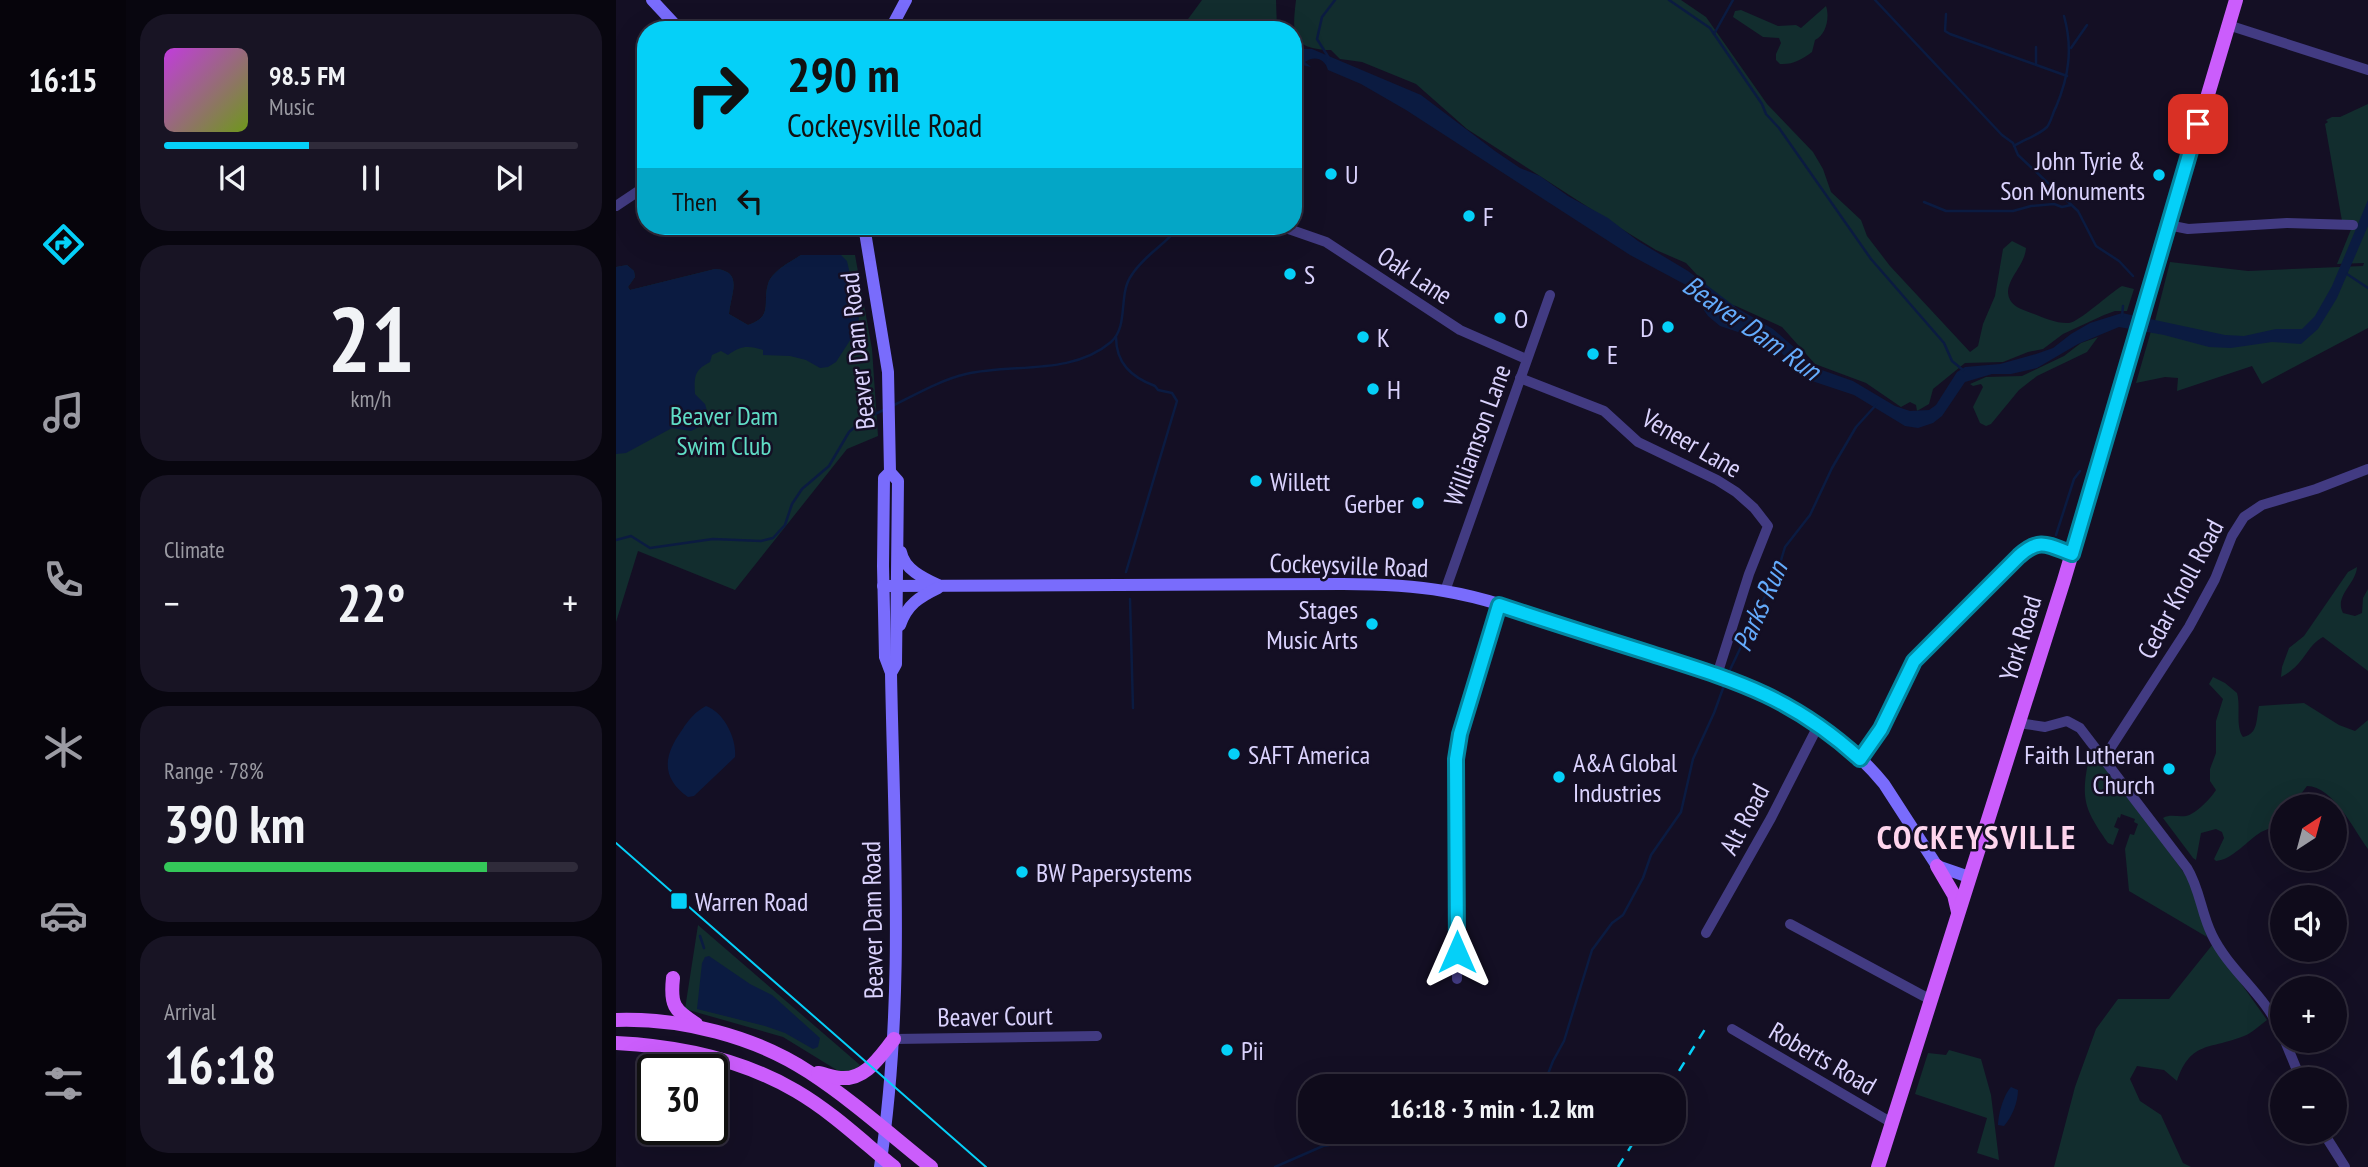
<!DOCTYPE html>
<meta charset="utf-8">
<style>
:root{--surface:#0f0b1b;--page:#181424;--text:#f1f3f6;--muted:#9b9ba3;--line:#2f2b3a;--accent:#05d0f8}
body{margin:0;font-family:"PT Sans Narrow",sans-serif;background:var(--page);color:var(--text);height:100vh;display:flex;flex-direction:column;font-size:26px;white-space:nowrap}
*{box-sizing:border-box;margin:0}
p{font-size:23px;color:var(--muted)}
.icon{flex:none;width:38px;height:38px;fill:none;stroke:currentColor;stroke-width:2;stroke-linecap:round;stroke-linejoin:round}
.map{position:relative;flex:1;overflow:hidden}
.side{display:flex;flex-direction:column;gap:14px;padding:14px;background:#08060f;width:490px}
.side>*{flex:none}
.guide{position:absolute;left:21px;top:21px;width:665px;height:214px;border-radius:28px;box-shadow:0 7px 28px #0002,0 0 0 2px var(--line);background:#05d0f8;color:#111;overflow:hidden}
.needle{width:46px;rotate:36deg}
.fabs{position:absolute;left:1654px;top:794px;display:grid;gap:14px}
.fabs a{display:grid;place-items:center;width:77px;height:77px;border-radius:50%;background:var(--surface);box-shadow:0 7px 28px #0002,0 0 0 2px var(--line);font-size:35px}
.speed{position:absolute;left:21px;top:1054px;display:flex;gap:14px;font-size:35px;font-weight:700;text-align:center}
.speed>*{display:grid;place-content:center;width:91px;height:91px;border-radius:50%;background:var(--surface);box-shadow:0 7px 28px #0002,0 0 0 2px var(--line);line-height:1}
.speed .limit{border:4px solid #111;border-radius:10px;background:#fff;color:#111}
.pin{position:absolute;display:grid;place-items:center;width:60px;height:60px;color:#fff;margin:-30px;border-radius:14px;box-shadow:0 4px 10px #0006}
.me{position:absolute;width:77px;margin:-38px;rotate:0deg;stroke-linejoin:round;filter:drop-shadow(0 0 5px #0008)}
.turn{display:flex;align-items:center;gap:24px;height:147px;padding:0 35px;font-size:32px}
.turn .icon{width:91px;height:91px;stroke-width:2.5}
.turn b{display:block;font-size:49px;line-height:60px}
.then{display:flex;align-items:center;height:66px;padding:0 35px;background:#0003;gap:14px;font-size:26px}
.big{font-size:52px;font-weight:700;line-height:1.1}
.side .widget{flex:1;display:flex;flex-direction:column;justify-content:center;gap:10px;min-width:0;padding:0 24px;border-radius:28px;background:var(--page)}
.side .dial{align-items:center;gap:0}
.dial b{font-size:91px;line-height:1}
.song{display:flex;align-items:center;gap:21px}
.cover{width:84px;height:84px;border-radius:10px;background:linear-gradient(135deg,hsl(290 70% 55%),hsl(80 70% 35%))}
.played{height:7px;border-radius:4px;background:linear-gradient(90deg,var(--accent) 35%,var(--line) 35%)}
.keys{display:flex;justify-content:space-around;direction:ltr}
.heat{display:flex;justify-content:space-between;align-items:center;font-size:38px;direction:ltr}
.charge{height:10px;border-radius:5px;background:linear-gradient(90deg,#34c759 78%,var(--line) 0)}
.trip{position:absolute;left:682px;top:1074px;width:388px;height:70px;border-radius:28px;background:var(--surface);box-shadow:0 7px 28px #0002,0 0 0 2px var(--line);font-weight:700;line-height:70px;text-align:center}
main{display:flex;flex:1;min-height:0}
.dock{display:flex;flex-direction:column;width:126px;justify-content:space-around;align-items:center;background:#06040b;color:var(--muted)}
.dock .icon{width:49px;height:49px}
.dock .on{color:var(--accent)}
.dock b{font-size:32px;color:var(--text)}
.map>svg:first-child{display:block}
</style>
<main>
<nav class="dock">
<b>16:15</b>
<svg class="icon on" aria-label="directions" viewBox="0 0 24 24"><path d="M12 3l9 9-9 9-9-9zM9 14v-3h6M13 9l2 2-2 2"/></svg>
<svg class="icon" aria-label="music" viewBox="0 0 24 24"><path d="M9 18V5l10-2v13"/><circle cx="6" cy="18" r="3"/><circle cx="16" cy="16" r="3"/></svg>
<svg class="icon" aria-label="phone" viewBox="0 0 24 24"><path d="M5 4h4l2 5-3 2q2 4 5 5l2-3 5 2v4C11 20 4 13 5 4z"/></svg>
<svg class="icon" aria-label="climate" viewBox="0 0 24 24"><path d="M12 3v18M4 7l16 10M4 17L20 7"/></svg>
<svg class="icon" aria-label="car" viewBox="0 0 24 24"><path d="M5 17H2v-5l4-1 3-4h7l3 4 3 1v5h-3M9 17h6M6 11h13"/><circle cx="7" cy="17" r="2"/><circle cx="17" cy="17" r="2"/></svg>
<svg class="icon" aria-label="filters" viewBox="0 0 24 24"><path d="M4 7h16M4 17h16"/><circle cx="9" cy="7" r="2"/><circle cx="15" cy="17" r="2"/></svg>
</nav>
<section class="side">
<div class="widget">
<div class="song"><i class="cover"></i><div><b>98.5 FM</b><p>Music</p></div></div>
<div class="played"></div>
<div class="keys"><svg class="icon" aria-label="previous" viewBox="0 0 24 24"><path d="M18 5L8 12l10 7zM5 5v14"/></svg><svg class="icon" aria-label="pause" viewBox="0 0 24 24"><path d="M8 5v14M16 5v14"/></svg><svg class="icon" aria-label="next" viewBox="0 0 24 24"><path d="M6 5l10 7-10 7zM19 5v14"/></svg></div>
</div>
<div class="widget dial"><b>21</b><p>km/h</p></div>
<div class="widget"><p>Climate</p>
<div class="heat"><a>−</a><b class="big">22°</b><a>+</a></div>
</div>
<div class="widget"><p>Range · 78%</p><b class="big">390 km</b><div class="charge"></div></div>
<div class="widget"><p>Arrival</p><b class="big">16:18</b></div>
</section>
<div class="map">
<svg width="1752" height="1167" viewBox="0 0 1752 1167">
<rect width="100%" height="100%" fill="#140f24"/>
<g fill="#122d2e">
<polygon points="586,0 660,0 661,30 564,30"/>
<path d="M680,0H1065L1090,17L1151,104L1197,152L1207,169L1215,192L1245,220L1251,236L1274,266L1354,352L1362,346L1367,324L1379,296L1387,249L1396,241L1410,248C1409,265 1392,277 1392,293C1393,304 1402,308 1410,311C1422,315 1439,324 1453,323C1463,322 1494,293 1506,286L1518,289L1511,311H1499L1488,315L1447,334L1427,349L1412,352L1387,362L1349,363L1317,389L1313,404L1301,411L1300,405L1294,402L1285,407L1250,383L1199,364L1166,327L1120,306L1107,303L1070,263L1040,250L1009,231L851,129L800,84L746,62L724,59L715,50C675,49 676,34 680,0Z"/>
<path d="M1210,6C1214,18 1210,35 1199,40L1196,52C1186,59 1177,65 1164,64L1160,60V54L1165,43L1163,38L1147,37L1117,17L1119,11L1125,10L1162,26L1180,25L1185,28Z"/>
<polygon points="1752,104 1752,328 1646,384 1636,366 1561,391 1562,378 1549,377 1520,383 1535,331 1547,323 1539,321 1554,262 1632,271 1747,266 1748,263 1721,264 1736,227 1726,221 1709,124 1712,122 1710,120 1716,117 1724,117"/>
<path d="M185,255H239L256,349L262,436L231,449L119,590L22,551L0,622V267L11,265L18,271L19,277L12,287L14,290L99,269C128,271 115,293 113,314L132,325C158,316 146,303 152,284C156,271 174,262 185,255Z"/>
<polygon points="1482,337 1471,352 1421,376 1403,390 1375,424 1370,426 1364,423 1357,407 1367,387 1365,384 1357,386 1354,384 1370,377 1406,376 1448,356 1465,343"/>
<path d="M1741,567C1740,584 1718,596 1727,613L1739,616L1746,613L1747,598L1752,589V671L1707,637C1689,647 1689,665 1665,677L1666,667L1673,648L1688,636L1732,572Z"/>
<path d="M1597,677L1609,683L1621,693C1625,707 1619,726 1627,737C1643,734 1640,718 1643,706L1688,703L1723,725L1739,731L1752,720V849C1738,830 1717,786 1691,786L1675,807H1666V821C1660,827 1653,828 1645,832C1632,840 1616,860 1600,861L1598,859L1608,838L1606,832L1600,829L1585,833L1580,860L1577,858L1547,818C1554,814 1561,817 1570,816C1580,814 1595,798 1600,790L1594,781V769L1600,753V721L1607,699L1593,684Z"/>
<path d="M1482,760L1522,808L1573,880L1591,937L1513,891L1509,849L1514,834L1518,835L1522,824L1518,822L1519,819L1505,814L1504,818L1502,817L1498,827L1503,829L1497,845L1492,843C1471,812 1464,802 1472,763Z"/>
<polygon points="82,925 244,1065 239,1071 224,1072 167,1037 69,1009"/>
<path d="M1597,944L1651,1020C1644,1025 1636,1033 1628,1036C1594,1050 1575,1040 1561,1081L1548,1070L1521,1066L1514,1079L1524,1101L1545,1115L1567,1163L1575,1167H1438L1459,1087L1480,1029L1502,999H1553Z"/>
<polygon points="1333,1050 1365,1059 1375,1095 1383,1160 1361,1153 1371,1118 1299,1094 1312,1053 1330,1055"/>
</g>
<g fill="#0b1b41">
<path d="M677,49H696L805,95L879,151L904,168L924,176L952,196L992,218L1022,241L1072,271L1121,308L1157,329L1203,369L1237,381L1279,406L1294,411L1313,410L1320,405L1341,372L1349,367L1384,364L1420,354L1437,348L1455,334L1474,323L1506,313L1609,335L1628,336L1660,329H1686L1699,316L1716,286L1752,200V226L1721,298L1702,329L1685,344L1656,342L1615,348L1593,347L1548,335L1503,327L1462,344L1421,368L1395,374H1376L1349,382L1326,416L1317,423L1302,428L1289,426L1238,395L1196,381L1183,373L1157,343L1147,337L1131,335L1104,326L1092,316L1070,285L1014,255L790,110L745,84L712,70C709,59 699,55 689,62L695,67L677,63Z"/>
<path d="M185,255H225L231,261L243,314L242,328L220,362L212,367L204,368L190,360L174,356L147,355V350C132,345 124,346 112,355L105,351L96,355L94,362C78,370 78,377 79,394L89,404L91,411L83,427L75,431L56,428L10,453L0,454V267L11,265L18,271L19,277L12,287L14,290L99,269C128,271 115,293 113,314L132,325C158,316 146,303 152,284C156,271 174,262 185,255Z"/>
<path d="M90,706C108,712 121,739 119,757L78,796L72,797C44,777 48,755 66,730C73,719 79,712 90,706Z"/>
<polygon points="93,956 134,984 156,995 204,1038 202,1047 197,1049 169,1033 149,1026 81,1009 86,963 89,957"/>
<path d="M1395,1087L1402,1090C1402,1102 1396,1117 1388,1126L1382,1125C1382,1114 1388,1094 1395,1087Z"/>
</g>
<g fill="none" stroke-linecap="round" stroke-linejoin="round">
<g stroke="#0b1b41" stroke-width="2.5">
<polyline points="1053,0 1094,28 1146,104 1150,114 1163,128 1255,259 1328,343 1336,361 1347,370"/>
<polyline points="1259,0 1386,135 1397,143 1402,155 1462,211 1480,246 1503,261 1517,276"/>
<polyline points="1330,14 1329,31 1334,34 1451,76"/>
<polyline points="1098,34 1117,0"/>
<polyline points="1455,48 1471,25"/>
<polyline points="713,58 701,39 706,17 719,0"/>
<polyline points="1420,65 1420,47"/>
<path d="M1398,146C1407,140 1423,135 1431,127C1435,122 1437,112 1440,107C1453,76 1457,48 1448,16"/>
<polyline points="1308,202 1330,211 1397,211 1415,206 1438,204 1446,207 1455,205"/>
<polyline points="1731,274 1752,288"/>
<polyline points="1506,316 1507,306"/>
<path d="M500,337C500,363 515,377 539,386L542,390L556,393L561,401L510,572"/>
<path d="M276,406C299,395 324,380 350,374C397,363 455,376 495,342C513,326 502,295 515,276C527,256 550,244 564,226"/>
<polyline points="1440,535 1458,479 1464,471"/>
<polyline points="0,540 15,536 34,548 97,539 145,541 157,538 169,525 176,504 186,489 213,466 233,432 248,419 270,409"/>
<polyline points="514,599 517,708"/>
<polyline points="1112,674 1163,567 1169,547 1194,515 1216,468 1240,427 1260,405"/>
<polyline points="84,936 88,948"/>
<polyline points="927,1087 937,1061 948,1041 976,950 996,923 1007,915 1027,878 1035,855 1065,812 1077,759 1098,713 1109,683"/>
<polyline points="659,1167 707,1146 793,1132"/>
</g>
<g stroke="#423b82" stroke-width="10">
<polyline points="1612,25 1752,70"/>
<polyline points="0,206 30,186"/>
<polyline points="1552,225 1572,229 1671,223 1737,225"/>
<polyline points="664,226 710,242 844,330 910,359"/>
<polyline points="904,378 988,411 1022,442 1101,480 1120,492 1138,508 1152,526 1133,574 1101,675"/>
<polyline points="829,591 934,295"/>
<path d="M1403,723L1429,727L1451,721L1464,728L1571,868C1584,889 1585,913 1596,935C1614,972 1650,995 1666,1034"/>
<polyline points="1488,758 1573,627 1599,579 1616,536 1628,517 1646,505 1700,489 1752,469"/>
<polyline points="1244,759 1265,729 1298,661 1398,562 1417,545 1423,543 1456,554"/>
<polyline points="1174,924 1315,1000"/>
<polyline points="1090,933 1155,818 1203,724"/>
<polyline points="841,979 840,759 843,734 883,605"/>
<polyline points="1116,1029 1276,1123"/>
<polyline points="278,1039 481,1036"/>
<polyline points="1669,1041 1685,1080"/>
<polyline points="1707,1132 1729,1167"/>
</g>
<g stroke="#796cfc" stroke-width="12">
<polyline points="36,0 64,30"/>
<polyline points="274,30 290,0"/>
<path d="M248,226L272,372L274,472L268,478L267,566L269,657L275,673C278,837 289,1003 264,1167"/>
<polyline points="274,472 282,481 280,664 275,673"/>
<path d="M285,552C288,569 307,578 322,585"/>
<path d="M267,586L727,584C761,584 794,585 828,591C883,600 937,623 990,640C1093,672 1196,696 1268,784L1321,866L1353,877"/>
<path d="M284,625C291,605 303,597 322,588"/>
</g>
<g stroke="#cb5dfc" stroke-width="14">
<polyline points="1321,866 1338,895 1342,912"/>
<path d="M57,978C54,1005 58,1010 80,1024"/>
<path d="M0,1020C66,1018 138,1036 193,1072C236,1100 275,1135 315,1167"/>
<path d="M0,1043C63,1046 125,1059 180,1091C216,1112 246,1141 278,1167"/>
<path d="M202,1073C209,1074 217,1078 225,1078C250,1080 264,1056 278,1039"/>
<polyline points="1262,1167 1448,580 1620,0"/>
</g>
<polyline stroke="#05d0f8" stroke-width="2" points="0,843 370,1167"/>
<g stroke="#05d0f8" stroke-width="2.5" stroke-dasharray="10 9" stroke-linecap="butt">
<polyline points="1053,1087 1091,1026"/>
<polyline points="1002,1167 1024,1132"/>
</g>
</g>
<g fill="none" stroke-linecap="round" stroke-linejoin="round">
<g stroke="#0387a1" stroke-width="18">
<path id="route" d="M841,952L840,759L844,734L883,605C934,622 985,638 1036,654C1121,681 1176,697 1244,759L1265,729L1298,661L1403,556C1424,537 1432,545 1456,554L1582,124"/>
</g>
<use href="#route" stroke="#05d0f8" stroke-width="12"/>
</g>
<g fill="#05d0f8" stroke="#140f24" stroke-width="2.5">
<circle cx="715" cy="174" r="7"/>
<circle cx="1543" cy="175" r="7"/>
<circle cx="853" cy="216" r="7"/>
<circle cx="674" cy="274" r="7"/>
<circle cx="884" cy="318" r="7"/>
<circle cx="1052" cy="327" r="7"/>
<circle cx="747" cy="337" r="7"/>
<circle cx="977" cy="354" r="7"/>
<circle cx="757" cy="389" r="7"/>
<circle cx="640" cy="481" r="7"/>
<circle cx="802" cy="503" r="7"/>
<circle cx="756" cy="624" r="7"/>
<circle cx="618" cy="754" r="7"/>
<circle cx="1553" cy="769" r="7"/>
<circle cx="943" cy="777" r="7"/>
<circle cx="406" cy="872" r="7"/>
<rect x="54" y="892" width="18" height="18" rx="3.5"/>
<circle cx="611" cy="1050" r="7"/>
</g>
<g text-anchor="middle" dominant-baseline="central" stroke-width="5" stroke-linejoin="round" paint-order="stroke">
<g font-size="26" fill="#dbd3fe" stroke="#140f24" text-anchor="start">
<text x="1529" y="160" text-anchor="end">John Tyrie &amp;<tspan x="1529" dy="30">Son Monuments</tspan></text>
<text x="729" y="174">U</text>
<text x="867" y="216">F</text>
<text x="688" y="274">S</text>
<text x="898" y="318">O</text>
<text x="1038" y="327" text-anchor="end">D</text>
<text x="761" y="337">K</text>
<text x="991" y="354">E</text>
<text x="771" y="389">H</text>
<text x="654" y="481">Willett</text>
<text x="788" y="503" text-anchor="end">Gerber</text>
<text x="742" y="609" text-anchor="end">Stages<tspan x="742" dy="30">Music Arts</tspan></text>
<text x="632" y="754">SAFT America</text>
<text x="1539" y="754" text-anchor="end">Faith Lutheran<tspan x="1539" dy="30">Church</tspan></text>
<text x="957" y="762">A&amp;A Global<tspan x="957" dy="30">Industries</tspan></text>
<text x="420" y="872">BW Papersystems</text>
<text x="79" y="901">Warren Road</text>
<text x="625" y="1050">Pii</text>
</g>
<g font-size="26" fill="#dbd3fe" stroke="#140f24">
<text transform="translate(799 275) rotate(33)">Oak Lane</text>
<text transform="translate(241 351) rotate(-96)">Beaver Dam Road</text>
<text transform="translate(861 435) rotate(-70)">Williamson Lane</text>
<text transform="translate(1076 443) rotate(30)">Veneer Lane</text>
<text transform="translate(733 565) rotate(2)">Cockeysville Road</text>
<text transform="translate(1564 589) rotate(-62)">Cedar Knoll Road</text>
<text transform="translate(1404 638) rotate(-73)">York Road</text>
<text transform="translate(1128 819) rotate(-62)">Alt Road</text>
<text transform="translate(256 920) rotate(-91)">Beaver Dam Road</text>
<text transform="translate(379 1016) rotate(-1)">Beaver Court</text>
<text transform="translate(1207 1058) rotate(30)">Roberts Road</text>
</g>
<g font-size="26" fill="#60ddc6" stroke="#140f24">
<text x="108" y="415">Beaver Dam<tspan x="108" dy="30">Swim Club</tspan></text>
</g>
<g font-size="28" font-style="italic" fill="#64abfc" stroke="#140f24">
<text transform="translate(1136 327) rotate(35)">Beaver Dam Run</text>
<text transform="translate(1143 606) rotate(-66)">Parks Run</text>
</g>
<g font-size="33" font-weight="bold" letter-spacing="2" fill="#fed5ed" stroke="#140f24">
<text x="1361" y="836">COCKEYSVILLE</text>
</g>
</g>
</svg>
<div class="fabs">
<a><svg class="needle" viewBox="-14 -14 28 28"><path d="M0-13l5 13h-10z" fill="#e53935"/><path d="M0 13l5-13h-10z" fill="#9b9ba3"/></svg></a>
<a><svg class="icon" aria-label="sound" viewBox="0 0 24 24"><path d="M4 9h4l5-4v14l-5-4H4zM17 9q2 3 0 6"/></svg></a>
<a>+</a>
<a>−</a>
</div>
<div class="speed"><div class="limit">30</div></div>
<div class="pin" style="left:1582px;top:124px;background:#d93025"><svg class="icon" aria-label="arrive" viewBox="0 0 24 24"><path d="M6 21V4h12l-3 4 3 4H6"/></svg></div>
<svg class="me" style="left:841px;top:952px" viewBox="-20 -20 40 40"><path d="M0-17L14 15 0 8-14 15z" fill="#05d0f8" stroke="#fff" stroke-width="4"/></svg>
<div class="trip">16:18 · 3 min · 1.2 km</div>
<div class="guide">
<div class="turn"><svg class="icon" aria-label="right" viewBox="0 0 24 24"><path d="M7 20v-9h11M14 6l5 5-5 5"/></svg><div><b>290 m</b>Cockeysville Road</div></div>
<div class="then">Then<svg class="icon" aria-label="left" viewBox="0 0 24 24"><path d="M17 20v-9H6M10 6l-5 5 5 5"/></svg></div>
</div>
</div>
</main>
